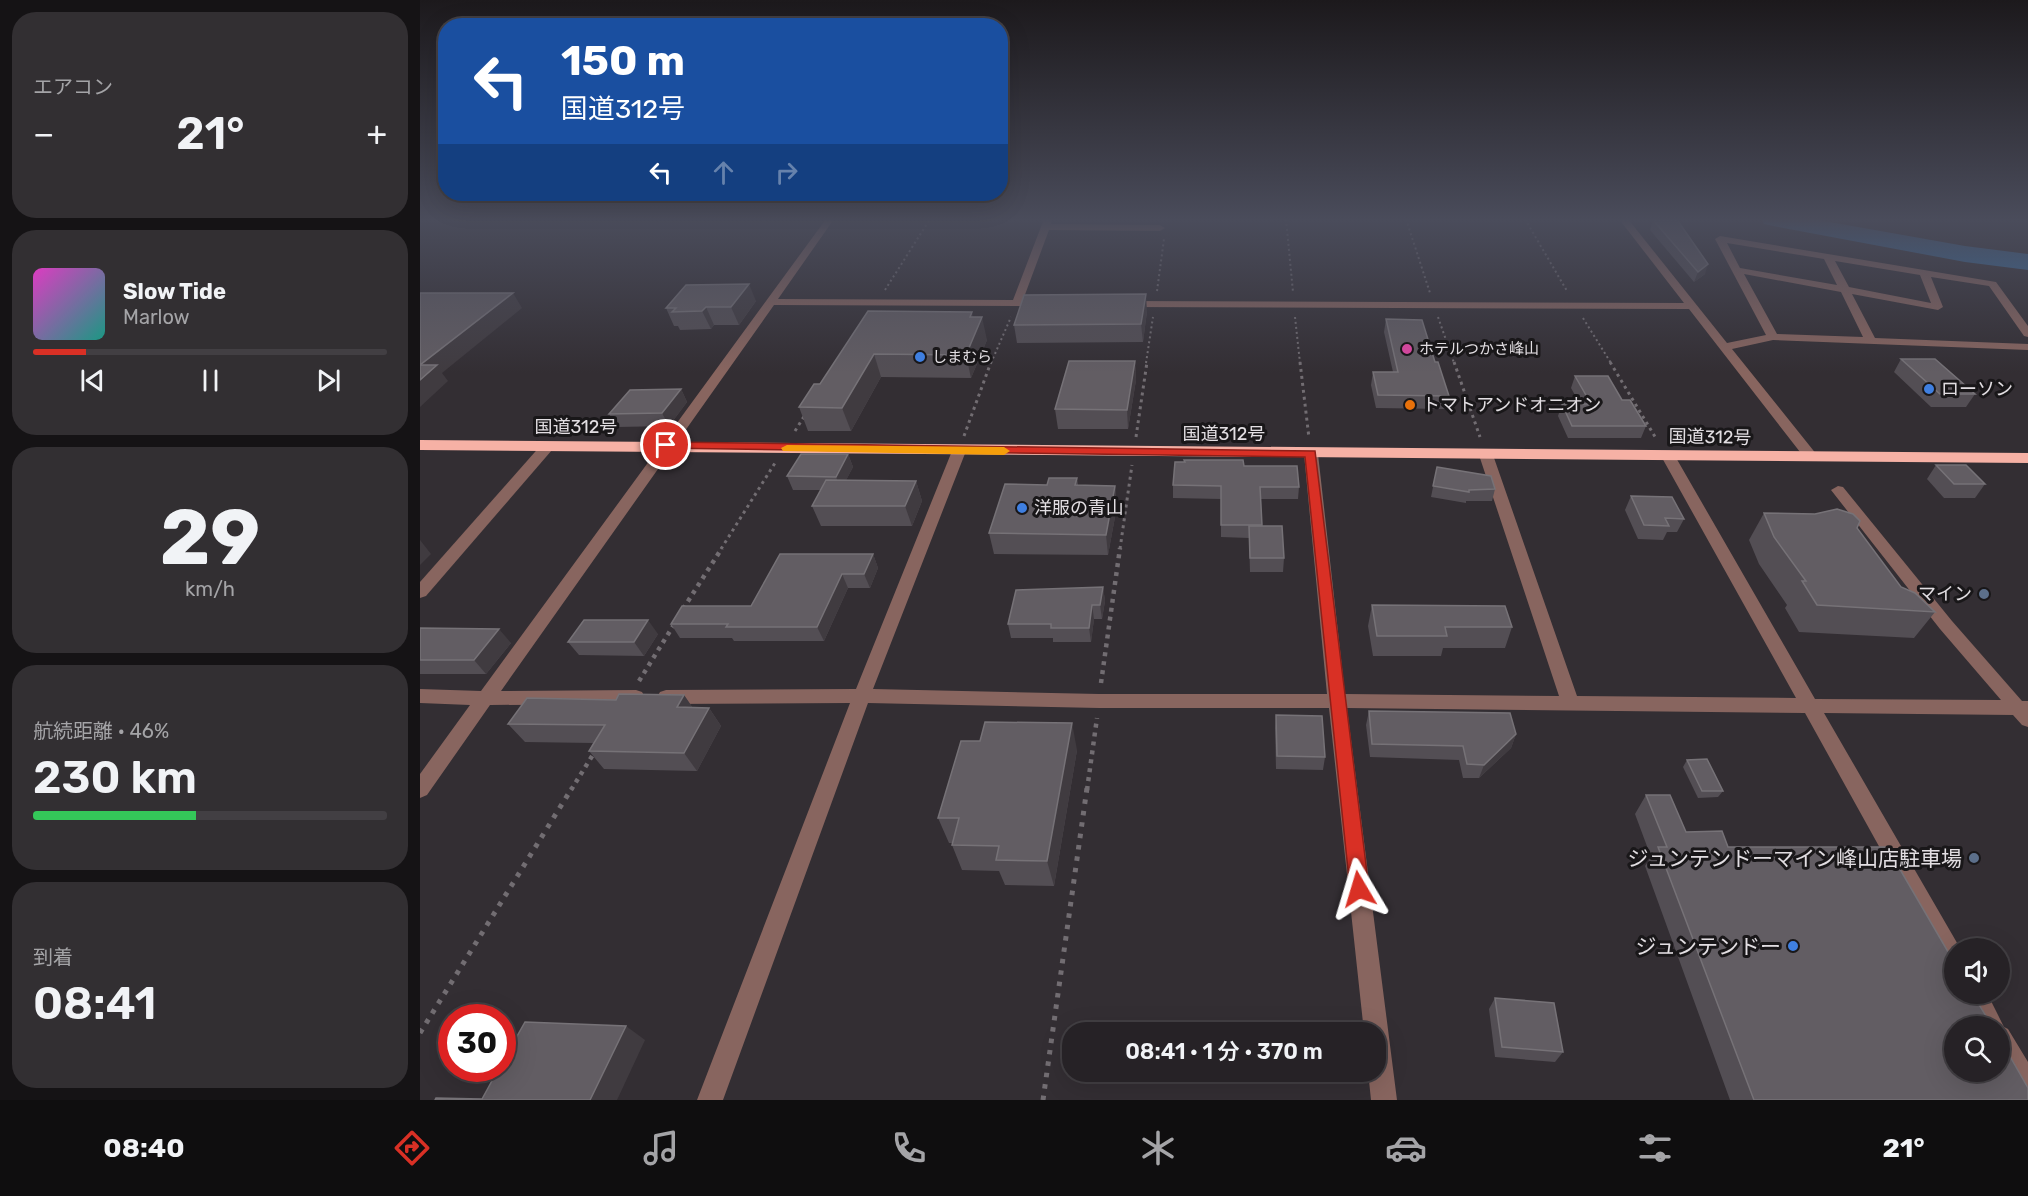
<!DOCTYPE html>
<html lang="ja">
<meta charset="utf-8">
<style>
:root{--surface:#262226;--page:#322f32;--text:#f1f3f6;--muted:#a4a4a7;--line:#423f43;--accent:#d93025}
body{margin:0;font-family:Rubik,"Noto Sans JP",sans-serif;background:var(--page);color:var(--text);height:100vh;display:flex;flex-direction:column;font-size:22px;white-space:nowrap}
*{box-sizing:border-box;margin:0}
p{font-size:20px;color:var(--muted)}
.icon{flex:none;width:33px;height:33px;fill:none;stroke:currentColor;stroke-width:2;stroke-linecap:round;stroke-linejoin:round}
.map{position:relative;flex:1;overflow:hidden}
.side{display:flex;flex-direction:column;gap:12px;padding:12px;background:#151315;width:420px}
.side>*{flex:none}
.top-card{position:absolute;left:18px;top:18px;width:570px;height:183px;border-radius:24px;box-shadow:0 6px 24px #0002,0 0 0 2px var(--line);background:#1a4fa0;color:#fff;overflow:hidden}
.fabs{position:absolute;left:1524px;top:938px;display:grid;gap:12px}
.fabs a{display:grid;place-items:center;width:66px;height:66px;border-radius:50%;background:var(--surface);box-shadow:0 6px 24px #0002,0 0 0 2px var(--line);font-size:30px}
.speed{position:absolute;left:18px;top:1004px;display:flex;gap:12px;font-size:30px;font-weight:700;text-align:center}
.speed>*{display:grid;place-content:center;width:78px;height:78px;border-radius:50%;background:var(--surface);box-shadow:0 6px 24px #0002,0 0 0 2px var(--line);line-height:1}
.speed .limit{border:9px solid #d22;background:#fff;color:#111}
.pin{position:absolute;display:grid;place-items:center;width:51px;height:51px;color:#fff;margin:-26px;border:3px solid #fff;border-radius:50%;box-shadow:0 2px 6px #0007}
.me{position:absolute;width:66px;margin:-33px;rotate:353deg;stroke-linejoin:round;filter:drop-shadow(0 0 4px #0008)}
.turn{display:flex;align-items:center;gap:21px;height:126px;padding:0 24px;font-size:27px}
.turn .icon{width:78px;height:78px;stroke-width:2.5}
.turn b{display:block;font-size:42px;line-height:51px}
.lanes{display:flex;align-items:center;height:57px;padding:0 24px;background:#0003;justify-content:center;gap:30px;direction:ltr}
.lanes .off{opacity:.35}
.big{font-size:45px;font-weight:600;line-height:1.1}
.side .widget{flex:1;display:flex;flex-direction:column;justify-content:center;gap:9px;min-width:0;padding:0 21px;border-radius:24px;background:var(--page)}
.side .dial{align-items:center;gap:0}
.dial b{font-size:78px;line-height:1}
.song{display:flex;align-items:center;gap:18px}
.cover{width:72px;height:72px;border-radius:9px;background:linear-gradient(135deg,hsl(310 70% 55%),hsl(170 70% 35%))}
.played{height:6px;border-radius:3px;background:linear-gradient(90deg,var(--accent) 15%,var(--line) 15%)}
.keys{display:flex;justify-content:space-around;direction:ltr}
.heat{display:flex;justify-content:space-between;align-items:center;font-size:33px;direction:ltr}
.charge{height:9px;border-radius:4px;background:linear-gradient(90deg,#34c759 46%,var(--line) 0)}
.trip{position:absolute;left:642px;top:1022px;width:324px;height:60px;border-radius:24px;background:var(--surface);box-shadow:0 6px 24px #0002,0 0 0 2px var(--line);font-weight:600;line-height:60px;text-align:center}
.dock{display:flex;height:96px;justify-content:space-around;align-items:center;background:#0f0e0f;color:var(--muted)}
.dock .icon{width:42px;height:42px}
.dock .on{color:var(--accent)}
.dock b{font-size:27px;color:var(--text)}
main{display:flex;flex:1;min-height:0}
.map>svg:first-child{display:block}
</style>
<main>
<section class="side">
<div class="widget"><p>エアコン</p>
<div class="heat"><a>−</a><b class="big">21°</b><a>+</a></div>
</div>
<div class="widget">
<div class="song"><i class="cover"></i><div><b>Slow Tide</b><p>Marlow</p></div></div>
<div class="played"></div>
<div class="keys"><svg class="icon" aria-label="previous" viewBox="0 0 24 24"><path d="M18 5L8 12l10 7zM5 5v14"/></svg><svg class="icon" aria-label="pause" viewBox="0 0 24 24"><path d="M8 5v14M16 5v14"/></svg><svg class="icon" aria-label="next" viewBox="0 0 24 24"><path d="M6 5l10 7-10 7zM19 5v14"/></svg></div>
</div>
<div class="widget dial"><b>29</b><p>km/h</p></div>
<div class="widget"><p>航続距離 · 46%</p><b class="big">230 km</b><div class="charge"></div></div>
<div class="widget"><p>到着</p><b class="big">08:41</b></div>
</section>
<div class="map">
<svg width="1608" height="1100" viewBox="0 0 1608 1100">
<rect width="100%" height="100%" fill="#332e33"/>
<g fill="none" stroke-linecap="round" stroke-linejoin="round">
<polygon fill="#3771a7" fill-rule="evenodd" points="1341,219 1393,219 1545,246 1608,254 1608,270 1545,262 1353,226 1344,224"/>
<g stroke="#726d72" stroke-width="2" stroke-dasharray="2 3" stroke-linecap="butt">
<polyline points="866,219 873,292"/>
<polyline points="986,219 1010,293"/>
<polyline points="1105,219 1147,291"/>
<polyline points="465,290 510,219"/>
<polyline points="737,291 744,239"/>
<polyline points="875,317 880,363"/>
<polyline points="1018,317 1034,363"/>
<polyline points="1163,318 1191,363"/>
<polyline points="571,363 591,317"/>
<polyline points="726,363 733,317"/>
</g>
<g stroke="#726d72" stroke-width="3" stroke-dasharray="3 4" stroke-linecap="butt">
<polyline points="880,362 889,438"/>
<polyline points="1034,362 1060,437"/>
<polyline points="1190,362 1237,440"/>
<polyline points="375,431 385,415"/>
<polyline points="544,436 571,362"/>
<polyline points="716,437 727,362"/>
<polyline points="301,549 355,463"/>
<polyline points="700,549 712,465"/>
</g>
<g stroke="#726d72" stroke-width="4.5" stroke-dasharray="4 5" stroke-linecap="butt">
<polyline points="263,609 302,548"/>
<polyline points="219,681 255,623"/>
<polyline points="681,683 700,548"/>
<polyline points="151,790 174,753"/>
<polyline points="667,790 677,718"/>
</g>
<g stroke="#726d72" stroke-width="5" stroke-dasharray="4.5 7" stroke-linecap="butt">
<polyline points="0,1033 152,788"/>
<polyline points="623,1100 667,788"/>
</g>
<g fill="#88655f" fill-rule="evenodd">
<polygon points="406,219 414,219 358,299 593,300 624,219 632,219 631,224 740,225 745,228 740,231 629,230 603,300 623,301 623,305 619,306 354,305 81,691 216,690 222,692 225,697 222,702 216,704 70,705 7,795 0,798 0,774 50,705 0,703 0,689 61,691"/>
<path d="M1199,219H1208L1307,343L1346,335L1295,239L1300,236L1576,282L1608,326V337L1604,336L1569,286L1511,277L1523,307L1518,310L1432,294L1455,338L1608,344V350L1353,340L1312,349L1397,455L1399,458L1397,461H1387L1269,309L706,307L701,304L706,301L1264,303ZM1307,243L1404,259L1417,285L1320,268ZM1415,261L1500,275L1511,303L1429,287ZM1324,274L1421,292L1443,337L1357,334Z"/>
<polygon points="127,443 132,444 134,447 132,450 6,596 0,598 0,582 122,444"/>
<polygon points="539,447 546,451 453,689 679,694 907,694 884,454 891,450 898,454 925,694 1139,696 1059,455 1066,451 1073,455 1157,696 1376,698 1241,456 1248,452 1255,456 1395,699 1581,700 1520,629 1411,490 1418,486 1423,487 1532,621 1602,701 1608,701 1608,727 1602,725 1593,715 1404,713 1540,948 1534,948 1534,970 1526,967 1385,713 927,708 977,1100 951,1100 948,1071 956,1071 956,1032 944,1032 909,708 679,708 448,703 303,1100 277,1100 430,703 246,704 240,702 237,697 240,692 246,690 436,689 532,451"/>
<polygon points="1542,993 1567,993 1584,1027 1588,1029 1608,1062 1608,1098 1599,1095 1580,1060 1580,1026 1560,1026"/>
</g>
<polygon fill="#f6b1a5" fill-rule="evenodd" points="0,440 1608,453 1608,463 0,450"/>
</g>
<g fill="#534e54">
<polygon points="1233,220 1285,274 1274,282 1230,230"/>
<polygon points="336,301 319,325 294,325 291,329 260,330 258,326 254,326 246,308"/>
<polygon points="448,311 553,317 567,340 551,378 461,377 431,431 388,431 379,407 400,384"/>
<polygon points="727,311 723,342 597,343 594,325"/>
<polygon points="966,319 1015,362 1029,396 1026,409 956,408 951,385 953,372 973,372 964,332"/>
<polygon points="1481,359 1555,394 1546,407 1511,407 1474,372"/>
<polygon points="715,361 716,380 708,429 638,429 635,409"/>
<polygon points="1155,376 1202,400 1226,426 1221,438 1148,438 1138,416 1142,404 1160,404 1151,388"/>
<polygon points="261,389 267,402 249,426 197,427 189,414"/>
<polygon points="428,454 433,467 426,480 496,481 502,501 492,526 401,526 392,506 401,490 373,490 367,476"/>
<polygon points="1516,465 1565,484 1555,498 1524,498 1507,479"/>
<polygon points="824,466 879,487 878,499 841,499 842,526 864,558 863,572 830,572 829,538 801,537 801,499 753,498 753,485"/>
<polygon points="1017,467 1075,489 1072,501 1046,501 1046,503 1011,497"/>
<polygon points="657,478 658,485 695,486 697,506 688,555 574,554 569,533 627,485"/>
<polygon points="1211,496 1264,519 1257,532 1247,532 1243,540 1218,539 1205,510"/>
<polygon points="1344,513 1437,528 1481,587 1515,612 1494,638 1379,632 1365,608 1367,605 1339,564 1329,540"/>
<polygon points="453,554 458,568 450,588 428,588 404,641 314,641 312,638 260,638 251,624 331,606"/>
<polygon points="683,587 685,601 682,619 674,619 671,642 633,642 633,638 591,638 588,624"/>
<polygon points="952,605 1092,627 1085,648 1023,648 1021,656 953,656 948,626"/>
<polygon points="0,628 91,643 66,674 0,674"/>
<polygon points="238,634 224,656 159,655 148,642"/>
<polygon points="264,695 272,707 289,708 301,726 277,771 184,769 169,751 173,743 105,742 88,724 196,700"/>
<polygon points="949,711 1096,734 1091,748 1059,778 1043,778 1039,760 950,757 946,725"/>
<polygon points="856,715 905,757 903,770 856,769 855,728"/>
<polygon points="657,750 634,886 585,885 579,871 542,870 532,845 532,843 529,843 518,818"/>
<polygon points="1267,760 1303,791 1298,797 1278,798 1263,767"/>
<polygon points="1226,795 1266,832 1308,847 1608,1100 1310,1100 1225,866 1231,857 1215,814"/>
<polygon points="1075,998 1143,1052 1135,1062 1075,1057 1069,1009"/>
</g>
<g fill="#403b40">
<polygon points="1288,264 1285,274 1274,282 1278,272"/>
<polygon points="329,284 336,301 319,325 311,307"/>
<polygon points="93,293 102,308 22,373 28,381 0,407 0,365"/>
<polygon points="726,294 727,311 723,342 721,324"/>
<polygon points="286,307 294,325 291,329 282,311"/>
<polygon points="552,312 556,331 562,317 567,340 551,378 546,355 550,317"/>
<polygon points="454,354 461,377 431,431 422,408"/>
<polygon points="715,361 716,380 708,429 707,410"/>
<polygon points="261,389 267,402 249,426 242,413"/>
<polygon points="428,454 433,467 421,490 416,477"/>
<polygon points="496,481 502,501 492,526 485,506"/>
<polygon points="695,486 697,506 688,555 686,535"/>
<polygon points="0,540 11,554 0,565"/>
<polygon points="453,554 458,568 450,588 444,574"/>
<polygon points="422,574 428,588 404,641 397,627"/>
<polygon points="683,587 685,601 682,619 680,605"/>
<polygon points="672,605 674,619 671,642 669,628"/>
<polygon points="228,620 238,634 224,656 214,642"/>
<polygon points="79,629 91,643 66,674 54,660"/>
<polygon points="264,695 277,714 257,707"/>
<polygon points="289,708 301,726 277,771 264,753"/>
<polygon points="652,723 657,750 634,886 627,861"/>
<polygon points="1096,734 1091,748 1059,778 1064,765"/>
<polygon points="206,1026 225,1040 197,1100 170,1100"/>
</g>
<g fill="#625d63" stroke="#767277" stroke-width="1.5">
<polygon points="1233,220 1258,221 1288,264 1278,272"/>
<polygon points="329,284 311,307 286,307 282,311 252,312 256,308 246,308 266,285"/>
<polygon points="0,293 93,293 0,365"/>
<polygon points="726,294 721,324 594,325 604,295"/>
<polygon points="448,311 552,312 550,317 562,317 546,355 454,354 422,408 379,407 394,384 400,384"/>
<polygon points="966,319 1002,320 1015,362 1018,362 1029,396 958,395 953,372 978,372"/>
<polygon points="1481,359 1515,359 1555,394 1520,394"/>
<polygon points="649,361 715,361 707,410 635,409"/>
<polygon points="0,365 17,365 0,380"/>
<polygon points="1155,376 1188,376 1202,400 1210,400 1226,426 1152,426 1142,404 1171,404"/>
<polygon points="261,389 242,413 189,414 210,390"/>
<polygon points="381,454 428,454 416,477 367,476"/>
<polygon points="764,460 823,460 824,466 877,466 879,487 840,487 842,525 801,525 801,486 753,485 755,462 765,462"/>
<polygon points="1516,465 1546,465 1565,484 1534,484"/>
<polygon points="1017,467 1071,476 1075,489 1049,490 1049,492 1013,486"/>
<polygon points="629,478 657,478 655,485 695,486 686,535 569,533 585,484 627,485"/>
<polygon points="406,480 496,481 485,506 392,506"/>
<polygon points="1211,496 1252,497 1264,519 1245,518 1249,526 1224,525"/>
<polygon points="1417,509 1433,514 1440,521 1437,528 1481,587 1495,593 1515,612 1397,605 1382,581 1386,581 1354,537 1344,513 1395,514"/>
<polygon points="829,526 862,526 864,558 830,558"/>
<polygon points="360,554 453,554 444,574 422,574 397,627 306,627 308,624 251,624 262,606 331,606"/>
<polygon points="683,587 680,605 672,605 669,628 631,628 631,624 588,624 596,590"/>
<polygon points="952,605 1085,606 1092,627 1025,627 1027,636 957,636"/>
<polygon points="164,620 228,620 214,642 148,642"/>
<polygon points="0,628 79,629 54,660 0,660"/>
<polygon points="199,694 264,695 257,707 289,708 264,753 169,751 185,725 88,724 107,698 196,700"/>
<polygon points="949,711 1090,713 1096,734 1064,765 1047,764 1043,746 952,744"/>
<polygon points="856,715 902,716 905,757 857,756"/>
<polygon points="565,722 652,723 627,861 576,860 579,846 532,845 539,818 518,818 541,741 560,741"/>
<polygon points="1287,759 1303,791 1282,791 1267,760"/>
<polygon points="1226,795 1250,795 1266,832 1302,831 1308,847 1467,847 1534,962 1534,993 1552,993 1572,1026 1534,1026 1534,1071 1580,1071 1580,1039 1608,1088 1608,1100 1334,1100 1238,847 1247,847"/>
<polygon points="1075,998 1134,1003 1143,1052 1082,1047"/>
<polygon points="105,1022 206,1026 170,1100 15,1100 16,1098 62,1099 79,1068 82,1068 82,1063"/>
</g>
<linearGradient id="sky" x2="0" y2="1"><stop stop-color="#1c191c"/><stop offset="0.59" stop-color="#4a4c5b"/><stop offset="1" stop-color="#4a4c5b" stop-opacity="0"/></linearGradient>
<rect width="1608" height="373" fill="url(#sky)"/>
<polygon fill="#d93025" stroke="#8d1f18" stroke-width="1.5" points="246,442 895,451 949,889 946,895 939,898 932,895 930,889 885,457 242,448 240,445"/>
<polygon fill="#f59e0b" points="367,445 584,447 590,451 584,455 363,451 361,448"/>
<circle fill="#d1479c" stroke="#191719" stroke-width="2" cx="987" cy="349" r="6"/>
<g fill="#3f7fe0" stroke="#191719" stroke-width="2">
<circle cx="500" cy="357" r="6"/>
<circle cx="1509" cy="389" r="6"/>
<circle cx="602" cy="508" r="6"/>
<circle cx="1373" cy="946" r="6"/>
</g>
<circle fill="#e8710a" stroke="#191719" stroke-width="2" cx="990" cy="405" r="6"/>
<g fill="#5c6f8a" stroke="#191719" stroke-width="2">
<circle cx="1564" cy="594" r="6"/>
<circle cx="1554" cy="858" r="6"/>
</g>
<g text-anchor="middle" dominant-baseline="central" stroke-width="6" stroke-linejoin="round" paint-order="stroke">
<g font-size="15" fill="#e2dee2" stroke="#191719" text-anchor="start">
<text x="999" y="349">ホテルつかさ峰山</text>
<text x="512" y="357">しまむら</text>
</g>
<g font-size="18" fill="#e2dee2" stroke="#191719" text-anchor="start">
<text x="1521" y="389">ローソン</text>
<text x="1002" y="405">トマトアンドオニオン</text>
<text x="614" y="508">洋服の青山</text>
<text x="1552" y="594" text-anchor="end">マイン</text>
</g>
<g font-size="18" fill="#e2dee2" stroke="#191719">
<text x="156" y="427">国道312号</text>
<text x="804" y="434">国道312号</text>
<text transform="translate(1290 437) rotate(1)">国道312号</text>
</g>
<g font-size="21" fill="#e2dee2" stroke="#191719" text-anchor="end">
<text x="1542" y="858">ジュンテンドーマイン峰山店駐車場</text>
<text x="1361" y="946">ジュンテンドー</text>
</g>
</g>
</svg>
<div class="fabs">
<a><svg class="icon" aria-label="sound" viewBox="0 0 24 24"><path d="M4 9h4l5-4v14l-5-4H4zM17 9q2 3 0 6"/></svg></a>
<a><svg class="icon" aria-label="search" viewBox="0 0 24 24"><circle cx="10" cy="10" r="6"/><path d="M15 15l6 6"/></svg></a>
</div>
<div class="speed"><div class="limit">30</div></div>
<div class="pin" style="left:246px;top:445px;background:#d93025"><svg class="icon" aria-label="arrive" viewBox="0 0 24 24"><path d="M6 21V4h12l-3 4 3 4H6"/></svg></div>
<svg class="me" style="left:939px;top:889px" viewBox="-20 -20 40 40"><path d="M0-17L14 15 0 8-14 15z" fill="#d93025" stroke="#fff" stroke-width="4"/></svg>
<div class="trip">08:41 · 1 分 · 370 m</div>
<div class="top-card">
<div class="turn"><svg class="icon" aria-label="left" viewBox="0 0 24 24"><path d="M17 20v-9H6M10 6l-5 5 5 5"/></svg><div><b>150 m</b>国道312号</div></div>
<div class="lanes"><svg class="icon" aria-label="left" viewBox="0 0 24 24"><path d="M17 20v-9H6M10 6l-5 5 5 5"/></svg><svg class="icon off" aria-label="ahead" viewBox="0 0 24 24"><path d="M12 20V5M6 11l6-6 6 6"/></svg><svg class="icon off" aria-label="right" viewBox="0 0 24 24"><path d="M7 20v-9h11M14 6l5 5-5 5"/></svg></div>
</div>
</div>
</main>
<nav class="dock">
<b>08:40</b>
<svg class="icon on" aria-label="directions" viewBox="0 0 24 24"><path d="M12 3l9 9-9 9-9-9zM9 14v-3h6M13 9l2 2-2 2"/></svg>
<svg class="icon" aria-label="music" viewBox="0 0 24 24"><path d="M9 18V5l10-2v13"/><circle cx="6" cy="18" r="3"/><circle cx="16" cy="16" r="3"/></svg>
<svg class="icon" aria-label="phone" viewBox="0 0 24 24"><path d="M5 4h4l2 5-3 2q2 4 5 5l2-3 5 2v4C11 20 4 13 5 4z"/></svg>
<svg class="icon" aria-label="climate" viewBox="0 0 24 24"><path d="M12 3v18M4 7l16 10M4 17L20 7"/></svg>
<svg class="icon" aria-label="car" viewBox="0 0 24 24"><path d="M5 17H2v-5l4-1 3-4h7l3 4 3 1v5h-3M9 17h6M6 11h13"/><circle cx="7" cy="17" r="2"/><circle cx="17" cy="17" r="2"/></svg>
<svg class="icon" aria-label="filters" viewBox="0 0 24 24"><path d="M4 7h16M4 17h16"/><circle cx="9" cy="7" r="2"/><circle cx="15" cy="17" r="2"/></svg>
<b>21°</b>
</nav>
